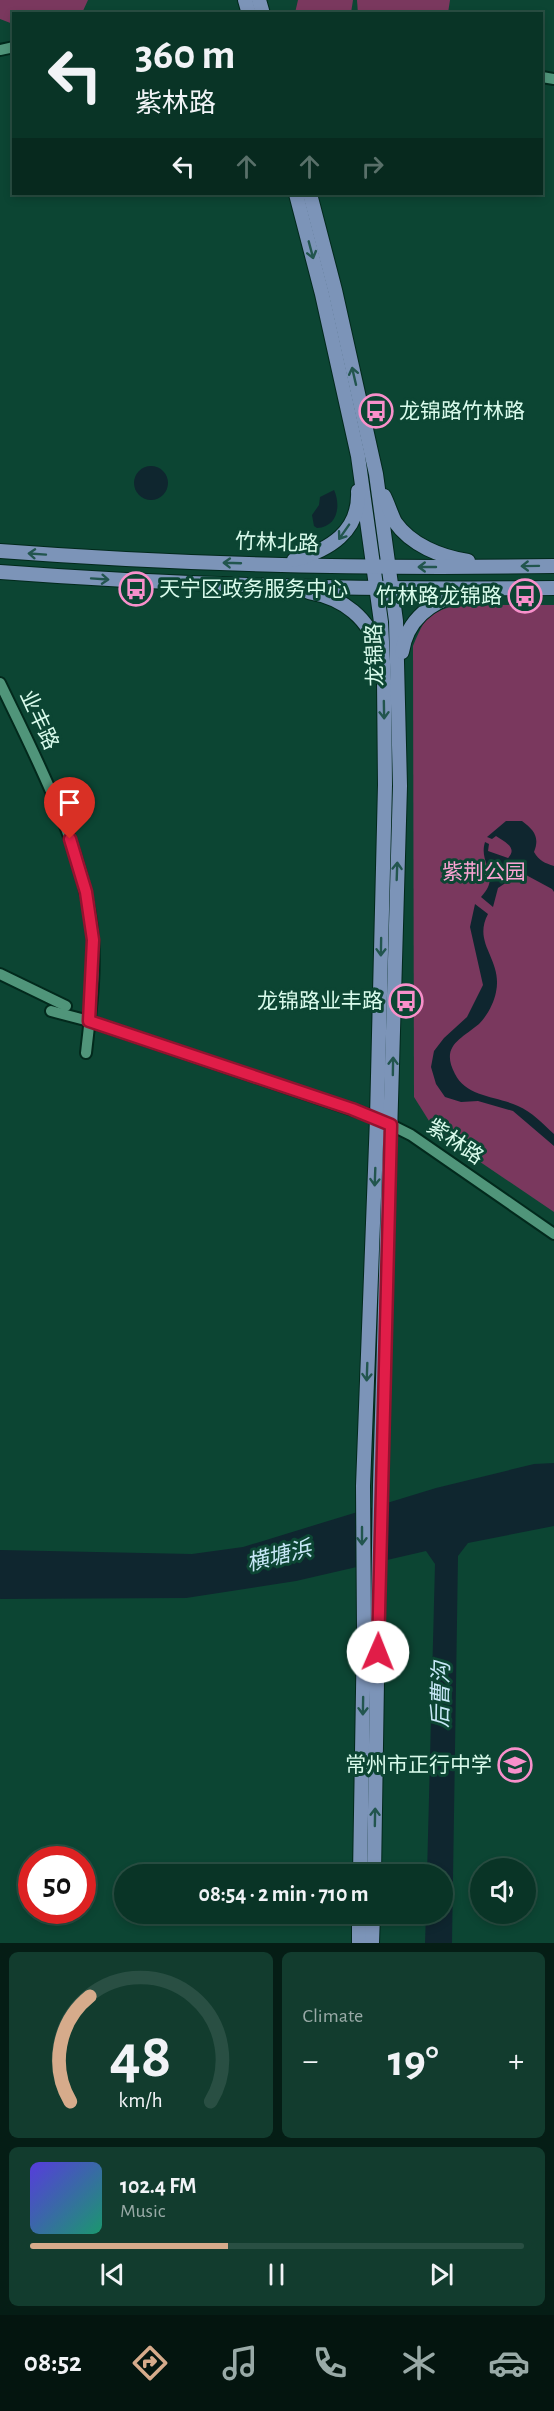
<!DOCTYPE html>
<meta charset="utf-8">
<style>
:root{--surface:#093426;--page:#123c2e;--text:#f1f3f6;--muted:#99aaa7;--line:#294f43;--accent:#d6ab8b}
body{margin:0;font-family:"Alegreya Sans","Noto Sans SC",sans-serif;background:var(--page);color:var(--text);height:100vh;display:flex;flex-direction:column;font-size:22px;white-space:nowrap}
*{box-sizing:border-box;margin:0}
p{font-size:20px;color:var(--muted)}
.icon{flex:none;width:33px;height:33px;fill:none;stroke:currentColor;stroke-width:2;stroke-linecap:round;stroke-linejoin:round}
.map{position:relative;height:1943px;overflow:hidden}
.side{display:flex;flex-direction:column;gap:9px;padding:9px;background:#051d15;flex:1}
.side>*{flex:none}
.top-card{position:absolute;left:12px;top:12px;width:531px;height:183px;border-radius:0px;box-shadow:0 3px 9px #0003,0 0 0 2px var(--line);background:#093426;color:var(--text);overflow:hidden}
.tools{position:absolute;left:470px;top:1858px;display:grid;gap:12px}
.tools a{display:grid;place-items:center;width:66px;height:66px;border-radius:50%;background:var(--surface);box-shadow:0 3px 9px #0003,0 0 0 2px var(--line);font-size:30px}
.speed{position:absolute;left:18px;top:1846px;display:flex;gap:12px;font-size:30px;font-weight:700;text-align:center}
.speed>*{display:grid;place-content:center;width:78px;height:78px;border-radius:50%;background:var(--surface);box-shadow:0 3px 9px #0003,0 0 0 2px var(--line);line-height:1}
.speed .limit{border:9px solid #d22;background:#fff;color:#111}
.pin{position:absolute;display:grid;place-items:center;width:51px;height:51px;color:#fff;margin:-62px -26px;border-radius:50% 50% 50% 0;rotate:-45deg;box-shadow:0 0 6px #0007}
.pin .icon{rotate:45deg}
.me{position:absolute;width:66px;margin:-33px;rotate:1deg;stroke-linejoin:round;filter:drop-shadow(0 0 4px #0008)}
.turn{display:flex;align-items:center;gap:21px;height:126px;padding:0 24px;font-size:27px}
.turn .icon{width:78px;height:78px;stroke-width:2.5}
.turn b{display:block;font-size:42px;line-height:51px}
.lanes{display:flex;align-items:center;height:57px;padding:0 24px;background:#0003;justify-content:center;gap:30px;direction:ltr}
.lanes .off{opacity:.35}
.big{font-size:45px;font-weight:600;line-height:1.1}
.side .tile{flex:1;display:flex;flex-direction:column;justify-content:center;gap:9px;min-width:0;padding:0 21px;border-radius:9px;background:var(--page)}
.side .dial{align-items:center;gap:0}
.dial svg{height:156px;overflow:visible;fill:none;stroke:var(--line);stroke-width:7;stroke-linecap:round;text-anchor:middle}
.dial text{fill:var(--text);stroke:none}
.song{display:flex;align-items:center;gap:18px}
.cover{width:72px;height:72px;border-radius:9px;background:linear-gradient(135deg,hsl(250 70% 55%),hsl(160 70% 35%))}
.played{height:6px;border-radius:3px;background:linear-gradient(90deg,var(--accent) 40%,var(--line) 40%)}
.keys{display:flex;justify-content:space-around;direction:ltr}
.heat{display:flex;justify-content:space-between;align-items:center;font-size:33px;direction:ltr}
.side .tiles{flex:1;display:grid;gap:9px;grid-template-columns:1fr 1fr}
.tile:last-child{grid-column:span 2}
.trip{position:absolute;left:114px;top:1864px;width:339px;height:60px;border-radius:30px;background:var(--surface);box-shadow:0 3px 9px #0003,0 0 0 2px var(--line);font-weight:600;line-height:60px;text-align:center}
.menu{display:flex;height:96px;justify-content:space-around;align-items:center;background:#04150f;color:var(--muted)}
.menu .icon{width:42px;height:42px}
.menu .on{color:var(--accent)}
.menu b{font-size:27px;color:var(--text)}
.map>svg:first-child{display:block}
</style>
<div class="map">
<svg width="554" height="1943" viewBox="0 0 554 1943">
<rect width="100%" height="100%" fill="#0c4533"/>
<g fill="#7a385e">
<polygon points="0,0 88,0 82,13 14,14 13,24 0,19"/>
<polygon points="298,0 353,0 351,13 295,13"/>
<polygon points="357,0 450,0 448,13 358,14"/>
<path d="M458,605H554V1212L436,1132L414,1097L413,646C425,617 427,613 458,605Z"/>
</g>
<g fill="#0f262f">
<circle cx="151" cy="483" r="17"/>
<path d="M334,490C341,505 338,527 317,528L314,526L312,515L319,505L320,497Z"/>
<path d="M506,821H522C534,830 540,837 534,852C539,861 545,863 554,866V892L552,889L526,875L510,880L498,888L493,907L481,897C502,875 478,864 485,842L489,844L488,851L508,858C518,848 505,842 496,836L492,839L487,837Z"/>
<path d="M475,904L488,914C472,944 503,959 496,992C494,1003 487,1016 479,1024C461,1039 440,1046 455,1074C466,1097 497,1096 518,1106C532,1112 543,1124 554,1134V1146L513,1111L478,1101L461,1102L445,1097L436,1084L431,1067L434,1051L444,1038L467,1017L483,985L470,927Z"/>
<polygon points="554,1463 554,1526 468,1543 458,1556 452,1943 425,1943 426,1914 442,1914 442,1875 427,1875 435,1564 426,1551 296,1581 186,1598 0,1599 0,1550 192,1554 243,1547 436,1488 534,1464"/>
</g>
<g fill="none" stroke-linecap="round" stroke-linejoin="round">
<g stroke="#02291c" stroke-width="14">
<g id="minor">
<polyline points="0,50 14,47"/>
<polyline points="542,77 554,79"/>
<path d="M0,683C37,760 86,852 93,939C96,976 90,1016 86,1053"/>
<polyline points="0,974 66,1006"/>
<polyline points="51,1011 89,1021 377,1118 411,1135 554,1234"/>
</g>
</g>
<g stroke="#02291c" stroke-width="16">
<g id="major">
<polyline points="245,0 249,14"/>
<polyline points="259,0 263,14"/>
<polyline points="296,194 322,294 358,456 381,622 384,681 385,785 377,1118 363,1486 364,1630 360,1875"/>
<polyline points="310,194 335,290 376,474 396,621 400,786 380,1485 374,1875"/>
<path d="M384,496C388,504 391,514 395,522C411,545 441,557 468,561"/>
<path d="M0,551C184,565 369,569 554,566"/>
<path d="M294,560C329,550 360,532 358,491"/>
<path d="M0,572C184,586 369,590 554,588"/>
<path d="M309,592C343,598 370,618 378,652"/>
<path d="M402,652C407,619 432,601 463,593"/>
<polyline points="359,1943 359,1914"/>
<polyline points="372,1943 373,1914"/>
</g>
</g>
<use href="#minor" stroke="#50957a" stroke-width="10"/>
<use href="#major" stroke="#7c94b8" stroke-width="14"/>
</g>
<defs><path id="oneway-shaft" d="M-6 0H5M1.5-3L5.5 0L1.5 3" fill="none" stroke-width="1.6" stroke-linecap="round" stroke-linejoin="round" transform="scale(1.5)"/></defs>
<g stroke="#22554e">
<use href="#oneway-shaft" transform="translate(311 250) rotate(75)"/>
<use href="#oneway-shaft" transform="translate(354 376) rotate(-103)"/>
<use href="#oneway-shaft" transform="translate(344 532) rotate(125)"/>
<use href="#oneway-shaft" transform="translate(37 554) rotate(-176)"/>
<use href="#oneway-shaft" transform="translate(232 563) rotate(-178)"/>
<use href="#oneway-shaft" transform="translate(530 566) rotate(179)"/>
<use href="#oneway-shaft" transform="translate(427 567) rotate(180)"/>
<use href="#oneway-shaft" transform="translate(100 579) rotate(4)"/>
<use href="#oneway-shaft" transform="translate(384 710) rotate(89)"/>
<use href="#oneway-shaft" transform="translate(397 871) rotate(-88)"/>
<use href="#oneway-shaft" transform="translate(381 947) rotate(91)"/>
<use href="#oneway-shaft" transform="translate(393 1066) rotate(-89)"/>
<use href="#oneway-shaft" transform="translate(375 1177) rotate(92)"/>
<use href="#oneway-shaft" transform="translate(367 1372) rotate(92)"/>
<use href="#oneway-shaft" transform="translate(362 1536) rotate(90)"/>
<use href="#oneway-shaft" transform="translate(363 1706) rotate(91)"/>
<use href="#oneway-shaft" transform="translate(375 1817) rotate(-89)"/>
</g>
<g fill="none" stroke-linecap="round" stroke-linejoin="round">
<g stroke="#92132f" stroke-width="15">
<polyline id="route" points="70,839 86,892 93,940 89,1021 352,1109 391,1125 378,1652"/>
</g>
<use href="#route" stroke="#e11d48" stroke-width="10"/>
</g>
<defs>
<g id="bus-ring" transform="scale(1.725)"><circle r="9.5" fill="#0c4533" stroke="#f890cb" stroke-width="1.5"/><path d="M-5-6H5V4H4V6H2V4H-2V6H-4V4H-5ZM-3.5-4V0h7V-4ZM-3.5 1.2v1.5H-2V1.2ZM2 1.2v1.5H3.5V1.2Z" fill="#f890cb"/></g>
<g id="school-ring" transform="scale(1.725)"><circle r="9.5" fill="#0c4533" stroke="#f890cb" stroke-width="1.5"/><path d="M0-5L7-2L0 1L-7-2ZM-4 1L0 2.5L4 1V4Q0 6-4 4Z" fill="#f890cb"/></g>
</defs>
<g fill-rule="evenodd">
<use href="#bus-ring" x="376" y="411"/>
<use href="#bus-ring" x="136" y="589"/>
<use href="#bus-ring" x="525" y="596"/>
<use href="#bus-ring" x="406" y="1001"/>
<use href="#school-ring" x="515" y="1765"/>
</g>
<g text-anchor="middle" dominant-baseline="central" stroke-width="6" stroke-linejoin="round" paint-order="stroke">
<g font-size="21" fill="#d9fbec" stroke="#0c4533" text-anchor="end">
<text x="399" y="411" text-anchor="start">龙锦路竹林路</text>
<text x="159" y="589" text-anchor="start">天宁区政务服务中心</text>
<text x="502" y="596">竹林路龙锦路</text>
<text x="383" y="1001">龙锦路业丰路</text>
<text x="492" y="1765">常州市正行中学</text>
</g>
<g font-size="21" fill="#d9fbec" stroke="#0c4533">
<text transform="translate(277 543) rotate(2)">竹林北路</text>
<text transform="translate(375 655) rotate(-92)">龙锦路</text>
<text transform="translate(39 720) rotate(65)">业丰路</text>
<text transform="translate(455 1142) rotate(34)">紫林路</text>
</g>
<g font-size="21" fill="#fba4d4" stroke="#0c4533">
<text x="484" y="872">紫荆公园</text>
</g>
<g font-size="22" font-style="italic" fill="#c6e7f6" stroke="#0c4533">
<text transform="translate(279 1556) rotate(-14)">横塘浜</text>
<text transform="translate(441 1695) rotate(-89)">后曹沟</text>
</g>
</g>
</svg>
<div class="tools">
<a><svg class="icon" aria-label="sound" viewBox="0 0 24 24"><path d="M4 9h4l5-4v14l-5-4H4zM17 9q2 3 0 6"/></svg></a>
</div>
<div class="speed"><div class="limit">50</div></div>
<div class="pin" style="left:70px;top:839px;background:#d93025"><svg class="icon" aria-label="arrive" viewBox="0 0 24 24"><path d="M6 21V4h12l-3 4 3 4H6"/></svg></div>
<svg class="me" style="left:378px;top:1652px" viewBox="-20 -20 40 40"><circle r="19" fill="#fff"/><path d="M0-13L10 11 0 6-10 11z" fill="#e11d48"/></svg>
<div class="trip">08:54 · 2 min · 710 m</div>
<div class="top-card">
<div class="turn"><svg class="icon" aria-label="left" viewBox="0 0 24 24"><path d="M17 20v-9H6M10 6l-5 5 5 5"/></svg><div><b>360 m</b>紫林路</div></div>
<div class="lanes"><svg class="icon" aria-label="left" viewBox="0 0 24 24"><path d="M17 20v-9H6M10 6l-5 5 5 5"/></svg><svg class="icon off" aria-label="ahead" viewBox="0 0 24 24"><path d="M12 20V5M6 11l6-6 6 6"/></svg><svg class="icon off" aria-label="ahead" viewBox="0 0 24 24"><path d="M12 20V5M6 11l6-6 6 6"/></svg><svg class="icon off" aria-label="right" viewBox="0 0 24 24"><path d="M7 20v-9h11M14 6l5 5-5 5"/></svg></div>
</div>
</div>
<section class="side">
<div class="tiles">
<div class="tile dial"><svg viewBox="0 0 100 80">
<path d="M14 69A42 42 0 1 1 86 69"/>
<path d="M14 69A42 42 0 0 1 24 15" stroke="#d6ab8b"/>
<text x="50" y="56" font-size="32" font-weight="700">48</text>
<text x="50" y="72" font-size="11">km/h</text>
</svg></div>
<div class="tile"><p>Climate</p>
<div class="heat"><a>−</a><b class="big">19°</b><a>+</a></div>
</div>
<div class="tile">
<div class="song"><i class="cover"></i><div><b>102.4 FM</b><p>Music</p></div></div>
<div class="played"></div>
<div class="keys"><svg class="icon" aria-label="previous" viewBox="0 0 24 24"><path d="M18 5L8 12l10 7zM5 5v14"/></svg><svg class="icon" aria-label="pause" viewBox="0 0 24 24"><path d="M8 5v14M16 5v14"/></svg><svg class="icon" aria-label="next" viewBox="0 0 24 24"><path d="M6 5l10 7-10 7zM19 5v14"/></svg></div>
</div>
</div>
</section>
<nav class="menu">
<b>08:52</b>
<svg class="icon on" aria-label="directions" viewBox="0 0 24 24"><path d="M12 3l9 9-9 9-9-9zM9 14v-3h6M13 9l2 2-2 2"/></svg>
<svg class="icon" aria-label="music" viewBox="0 0 24 24"><path d="M9 18V5l10-2v13"/><circle cx="6" cy="18" r="3"/><circle cx="16" cy="16" r="3"/></svg>
<svg class="icon" aria-label="phone" viewBox="0 0 24 24"><path d="M5 4h4l2 5-3 2q2 4 5 5l2-3 5 2v4C11 20 4 13 5 4z"/></svg>
<svg class="icon" aria-label="climate" viewBox="0 0 24 24"><path d="M12 3v18M4 7l16 10M4 17L20 7"/></svg>
<svg class="icon" aria-label="car" viewBox="0 0 24 24"><path d="M5 17H2v-5l4-1 3-4h7l3 4 3 1v5h-3M9 17h6M6 11h13"/><circle cx="7" cy="17" r="2"/><circle cx="17" cy="17" r="2"/></svg>
</nav>
